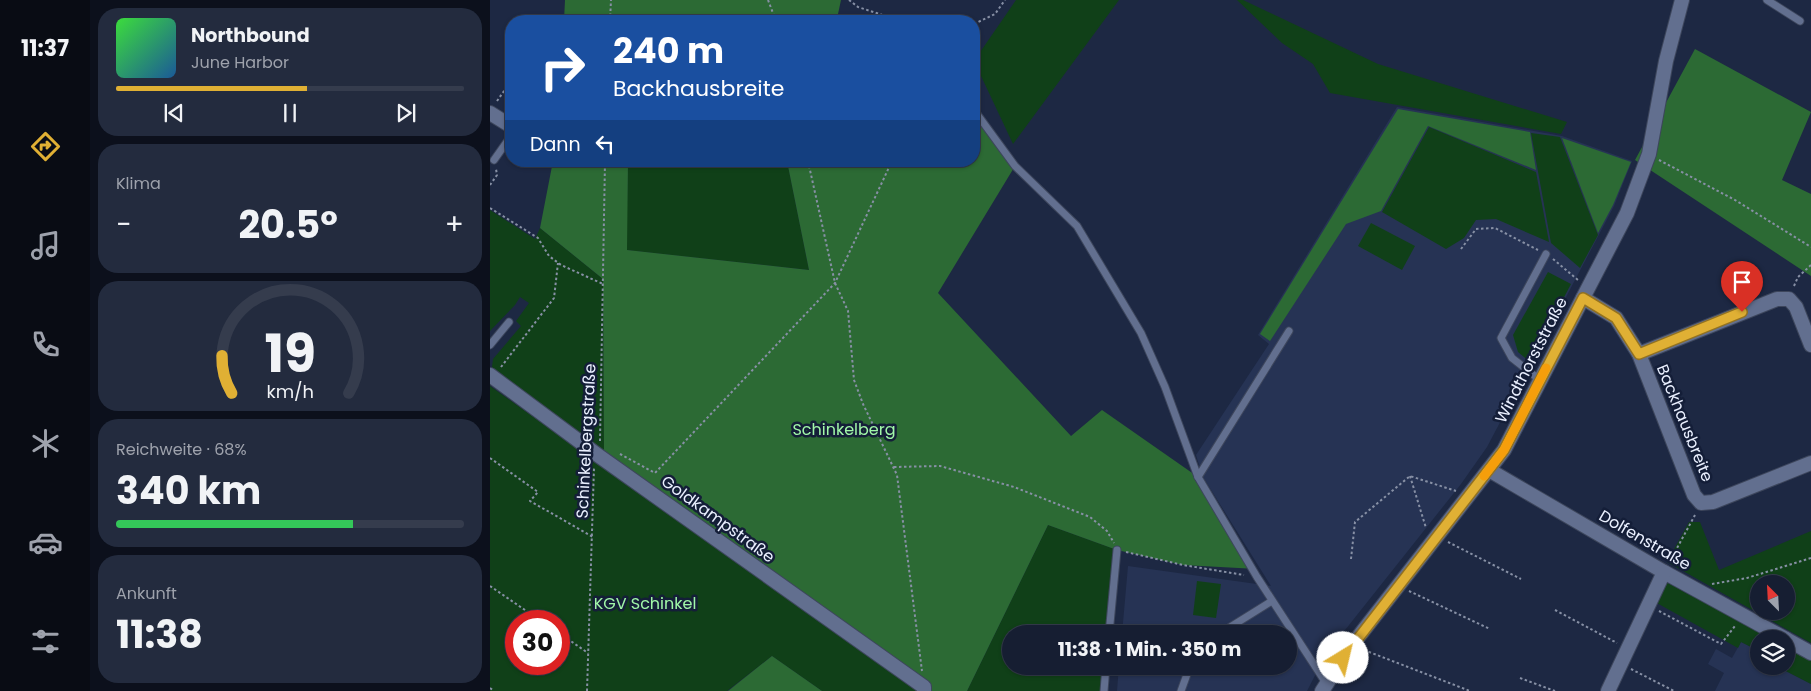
<!DOCTYPE html>
<html lang="de">
<meta charset="utf-8">
<style>
:root{--surface:#161e32;--page:#232b3e;--text:#f1f3f6;--muted:#9ea2ac;--line:#353c4d;--accent:#e0b034}
body{margin:0;font-family:Poppins,sans-serif;background:var(--page);color:var(--text);height:100vh;display:flex;flex-direction:column;font-size:19px;white-space:nowrap}
*{box-sizing:border-box;margin:0}
p{font-size:16px;color:var(--muted)}
.icon{flex:none;width:28px;height:28px;fill:none;stroke:currentColor;stroke-width:2;stroke-linecap:round;stroke-linejoin:round}
.map{position:relative;flex:1;overflow:hidden}
.sheet{display:flex;flex-direction:column;gap:8px;padding:8px;background:#0c101c;width:400px}
.sheet>*{flex:none}
.top-card{position:absolute;left:15px;top:15px;width:475px;height:152px;border-radius:20px;box-shadow:0 1px 4px #0004,0 0 0 1px var(--line);background:#1a4fa0;color:#fff;overflow:hidden}
.needle{width:32px;rotate:336deg}
.buttons{position:absolute;left:1260px;top:575px;display:grid;gap:10px}
.buttons a{display:grid;place-items:center;width:45px;height:45px;border-radius:50%;background:var(--surface);box-shadow:0 1px 4px #0004,0 0 0 1px var(--line);font-size:25px}
.speed{position:absolute;left:15px;top:610px;display:flex;gap:10px;font-size:25px;font-weight:700;text-align:center}
.speed>*{display:grid;place-content:center;width:65px;height:65px;border-radius:50%;background:var(--surface);box-shadow:0 1px 4px #0004,0 0 0 1px var(--line);line-height:1}
.speed .limit{border:8px solid #d22;background:#fff;color:#111}
.pin{position:absolute;display:grid;place-items:center;width:42px;height:42px;color:#fff;margin:-51px -21px;border-radius:50% 50% 50% 0;rotate:-45deg;box-shadow:0 0 5px #0007}
.pin .icon{rotate:45deg}
.me{position:absolute;width:55px;margin:-28px;rotate:36deg;stroke-linejoin:round;filter:drop-shadow(0 0 4px #0008)}
.turn{display:flex;align-items:center;gap:18px;height:105px;padding:0 25px;font-size:22px}
.turn .icon{width:65px;height:65px;stroke-width:2.5}
.turn b{display:block;font-size:35px;line-height:42px}
.then{display:flex;align-items:center;height:48px;padding:0 25px;background:#0003;gap:10px;font-size:19px}
.big{font-size:38px;font-weight:700;line-height:1.1}
.sheet .tile{flex:1;display:flex;flex-direction:column;justify-content:center;gap:8px;min-width:0;padding:0 18px;border-radius:20px;background:var(--page)}
.sheet .dial{align-items:center;gap:0}
.dial svg{height:130px;overflow:visible;fill:none;stroke:var(--line);stroke-width:7;stroke-linecap:round;text-anchor:middle}
.dial text{fill:var(--text);stroke:none}
.song{display:flex;align-items:center;gap:15px}
.cover{width:60px;height:60px;border-radius:8px;background:linear-gradient(135deg,hsl(120 70% 55%),hsl(210 70% 35%))}
.played{height:5px;border-radius:2px;background:linear-gradient(90deg,var(--accent) 55%,var(--line) 55%)}
.keys{display:flex;justify-content:space-around;direction:ltr}
.heat{display:flex;justify-content:space-between;align-items:center;font-size:28px;direction:ltr}
.charge{height:8px;border-radius:4px;background:linear-gradient(90deg,#34c759 68%,var(--line) 0)}
.trip{position:absolute;left:512px;top:625px;width:295px;height:50px;border-radius:25px;background:var(--surface);box-shadow:0 1px 4px #0004,0 0 0 1px var(--line);font-weight:700;line-height:50px;text-align:center}
main{display:flex;flex:1;min-height:0}
.dock{display:flex;flex-direction:column;width:90px;justify-content:space-around;align-items:center;background:#090c14;color:var(--muted)}
.dock .icon{width:35px;height:35px}
.dock .current{color:var(--accent)}
.dock b{font-size:22px;color:var(--text)}
.map>svg:first-child{display:block}
</style>
<main>
<nav class="dock">
<b>11:37</b>
<svg class="icon current" aria-label="directions" viewBox="0 0 24 24"><path d="M12 3l9 9-9 9-9-9zM9 14v-3h6M13 9l2 2-2 2"/></svg>
<svg class="icon" aria-label="music" viewBox="0 0 24 24"><path d="M9 18V5l10-2v13"/><circle cx="6" cy="18" r="3"/><circle cx="16" cy="16" r="3"/></svg>
<svg class="icon" aria-label="phone" viewBox="0 0 24 24"><path d="M5 4h4l2 5-3 2q2 4 5 5l2-3 5 2v4C11 20 4 13 5 4z"/></svg>
<svg class="icon" aria-label="climate" viewBox="0 0 24 24"><path d="M12 3v18M4 7l16 10M4 17L20 7"/></svg>
<svg class="icon" aria-label="car" viewBox="0 0 24 24"><path d="M5 17H2v-5l4-1 3-4h7l3 4 3 1v5h-3M9 17h6M6 11h13"/><circle cx="7" cy="17" r="2"/><circle cx="17" cy="17" r="2"/></svg>
<svg class="icon" aria-label="filters" viewBox="0 0 24 24"><path d="M4 7h16M4 17h16"/><circle cx="9" cy="7" r="2"/><circle cx="15" cy="17" r="2"/></svg>
</nav>
<section class="sheet">
<div class="tile">
<div class="song"><i class="cover"></i><div><b>Northbound</b><p>June Harbor</p></div></div>
<div class="played"></div>
<div class="keys"><svg class="icon" aria-label="previous" viewBox="0 0 24 24"><path d="M18 5L8 12l10 7zM5 5v14"/></svg><svg class="icon" aria-label="pause" viewBox="0 0 24 24"><path d="M8 5v14M16 5v14"/></svg><svg class="icon" aria-label="next" viewBox="0 0 24 24"><path d="M6 5l10 7-10 7zM19 5v14"/></svg></div>
</div>
<div class="tile"><p>Klima</p>
<div class="heat"><a>−</a><b class="big">20.5°</b><a>+</a></div>
</div>
<div class="tile dial"><svg viewBox="0 0 100 80">
<path d="M14 69A42 42 0 1 1 86 69"/>
<path d="M14 69A42 42 0 0 1 8 46" stroke="#e0b034"/>
<text x="50" y="56" font-size="32" font-weight="700">19</text>
<text x="50" y="72" font-size="11">km/h</text>
</svg></div>
<div class="tile"><p>Reichweite · 68%</p><b class="big">340 km</b><div class="charge"></div></div>
<div class="tile"><p>Ankunft</p><b class="big">11:38</b></div>
</section>
<div class="map">
<svg width="1321" height="691" viewBox="0 0 1321 691">
<rect width="100%" height="100%" fill="#1d2843"/>
<g fill="#263354">
<polygon points="907,107 1072,136 1142,161 1124,206 997,447 971,484 836,654 817,691 627,691 629,666 799,666 799,634 632,634 638,566 781,586 713,477 706,455 779,344 768,335"/>
<polygon points="1251,642 1269,651 1269,666 1286,666 1321,684 1321,691 1225,691 1234,673 1218,664 1226,649 1242,658"/>
</g>
<g fill="#104018" fill-rule="evenodd">
<polygon points="526,0 629,0 523,144 484,61"/>
<polygon points="747,0 753,0 888,64 1077,122 1071,134 840,93 823,64 792,43"/>
<polygon points="939,127 1046,172 1059,242 1006,219 986,220 974,238 956,249 892,212"/>
<polygon points="1041,133 1070,137 1108,235 1090,268 1061,243"/>
<polygon points="138,161 297,161 319,270 136,250"/>
<polygon points="0,210 45,239 50,228 113,279 114,454 2,367 3,359 31,326 26,321 39,303 30,297 25,305 0,331"/>
<polygon points="881,223 925,246 912,270 868,246"/>
<polygon points="1058,272 1081,284 1040,362 1028,352 1023,335"/>
<path d="M0,386L428,691H332L282,656L237,691H0ZM26,621H69V664H26Z"/>
<path d="M1199,522H1210L1229,570L1321,531V643L1177,562ZM1269,584H1296V611H1269Z"/>
<polygon points="558,525 627,550 619,634 521,634 521,666 616,666 614,691 477,691"/>
<polygon points="707,581 731,584 726,618 703,615"/>
<polygon points="1176,582 1282,639 1269,639 1269,651 1251,642 1248,648 1165,602"/>
<polygon points="1296,646 1321,659 1321,684 1286,666 1296,666"/>
</g>
<g fill="#2c6a34">
<polygon points="75,0 351,0 348,14 356,21 74,21"/>
<polygon points="1205,49 1321,112 1292,180 1321,194 1321,276 1145,160"/>
<polygon points="908,109 1040,132 1046,170 938,126 891,211 856,224 780,341 770,334"/>
<polygon points="484,110 525,166 448,293 581,436 612,410 708,477 767,569 693,565 627,550 558,525 477,691 438,691 114,454 113,279 50,228 63,161 138,161 137,250 319,270 297,161 484,161"/>
<polygon points="1072,138 1141,162 1123,205 1108,233"/>
<polygon points="282,656 332,691 238,691"/>
</g>
<g fill="none" stroke-linecap="round" stroke-linejoin="round">
<g stroke="#3d465c" stroke-width="9">
<g id="service">
<polyline points="1277,0 1310,21"/>
<polyline points="484,110 525,166 587,226 651,333 675,387 708,477 767,577 836,683"/>
<polyline points="4,160 21,136"/>
<polyline points="0,345 19,322"/>
<polyline points="1050,380 1022,358 1011,338 1056,254"/>
<polyline points="708,477 799,331"/>
<polyline points="619,634 627,550"/>
<polyline points="729,634 782,601"/>
<polyline points="614,691 616,666"/>
<polyline points="691,691 700,666"/>
</g>
</g>
<g stroke="#3d465c" stroke-width="16">
<g id="minor">
<polyline points="0,113 21,126"/>
<polyline points="1093,298 1126,318 1149,354 1204,495 1211,503 1223,502 1321,463"/>
<polyline points="1149,354 1287,299 1299,299 1306,307 1321,345"/>
<polyline points="0,375 109,456 434,687 434,691"/>
<polyline points="999,470 1174,572 1296,639"/>
<polyline points="1296,639 1321,653"/>
<polyline points="832,691 862,645 1014,450 1137,213 1159,154 1176,61 1192,0"/>
<polyline points="1118,691 1174,572"/>
</g>
</g>
<g stroke="#8790a5" stroke-width="2" stroke-dasharray="2.5 2.5" stroke-linecap="butt">
<polyline points="278,0 286,21"/>
<polyline points="359,0 368,7 411,21"/>
<polyline points="120,21 121,0"/>
<polyline points="440,21 444,18 449,21"/>
<polyline points="484,24 505,14 515,0"/>
<polyline points="7,101 21,81"/>
<polyline points="1169,160 1245,200 1321,247"/>
<polyline points="318,161 345,283 358,311 364,380 373,404 407,475 432,671"/>
<polyline points="0,185 7,175 6,169"/>
<polyline points="0,208 48,238 59,256 71,265 113,284"/>
<polyline points="971,249 986,229 1005,228 1048,250"/>
<polyline points="1063,259 1088,280"/>
<polyline points="1304,286 1308,277 1321,265"/>
<polyline points="11,367 64,298 68,263"/>
<polyline points="110,441 115,161"/>
<polyline points="130,454 165,473 345,283 402,161"/>
<polyline points="0,458 48,492 40,501 103,537"/>
<polyline points="404,467 450,466 524,487 600,517 617,531 624,543"/>
<polyline points="920,476 936,528"/>
<polyline points="958,542 1031,579"/>
<polyline points="636,552 693,565 754,575"/>
<polyline points="861,559 865,522 920,476 966,491"/>
<polyline points="1180,561 1205,515"/>
<polyline points="1222,584 1257,578 1321,558"/>
<polyline points="0,586 51,621"/>
<polyline points="919,591 1000,629"/>
<polyline points="1065,610 1127,643"/>
<polyline points="1169,611 1231,644 1245,626"/>
<polyline points="69,633 98,653"/>
<polyline points="874,650 980,691"/>
<polyline points="1141,669 1184,691"/>
<polyline points="1030,678 1065,691"/>
<polyline points="0,688 4,691"/>
<polyline points="97,691 104,467"/>
</g>
<use href="#service" stroke="#626f8f" stroke-width="7"/>
<use href="#minor" stroke="#626f8f" stroke-width="14"/>
</g>
<g fill="none" stroke-linecap="round" stroke-linejoin="round">
<g stroke="#927222" stroke-width="12">
<polyline id="route" points="853,658 1014,450 1093,298 1126,318 1149,354 1252,312"/>
</g>
<use href="#route" stroke="#e0b034" stroke-width="9"/>
<polyline stroke="#f59e0b" stroke-width="9" points="994,476 1014,450 1056,368"/>
</g>
<g text-anchor="middle" dominant-baseline="central" stroke-width="5" stroke-linejoin="round" paint-order="stroke">
<g font-size="16" fill="#eaf0ff" stroke="#141e38">
<text transform="translate(1041 360) rotate(-63)">Windthorststraße</text>
<text transform="translate(1195 423) rotate(68)">Backhausbreite</text>
<text transform="translate(96 441) rotate(-87)">Schinkelbergstraße</text>
<text transform="translate(228 519) rotate(36)">Goldkampstraße</text>
<text transform="translate(1155 540) rotate(30)">Dolfenstraße</text>
</g>
<g font-size="16" fill="#a1f8a8" stroke="#141e38">
<text x="354" y="429">Schinkelberg</text>
<text x="155" y="603">KGV Schinkel</text>
</g>
</g>
</svg>
<div class="buttons">
<a><svg class="needle" viewBox="-14 -14 28 28"><path d="M0-13l5 13h-10z" fill="#e53935"/><path d="M0 13l5-13h-10z" fill="#9ea2ac"/></svg></a>
<a><svg class="icon" aria-label="layers" viewBox="0 0 24 24"><path d="M12 4l9 5-9 5-9-5zM3 14l9 5 9-5"/></svg></a>
</div>
<div class="speed"><div class="limit">30</div></div>
<div class="pin" style="left:1252px;top:312px;background:#d93025"><svg class="icon" aria-label="arrive" viewBox="0 0 24 24"><path d="M6 21V4h12l-3 4 3 4H6"/></svg></div>
<svg class="me" style="left:853px;top:658px" viewBox="-20 -20 40 40"><circle r="19" fill="#fff"/><path d="M0-13L10 11 0 6-10 11z" fill="#e0b034"/></svg>
<div class="trip">11:38 · 1 Min. · 350 m</div>
<div class="top-card">
<div class="turn"><svg class="icon" aria-label="right" viewBox="0 0 24 24"><path d="M7 20v-9h11M14 6l5 5-5 5"/></svg><div><b>240 m</b>Backhausbreite</div></div>
<div class="then">Dann<svg class="icon" aria-label="left" viewBox="0 0 24 24"><path d="M17 20v-9H6M10 6l-5 5 5 5"/></svg></div>
</div>
</div>
</main>
